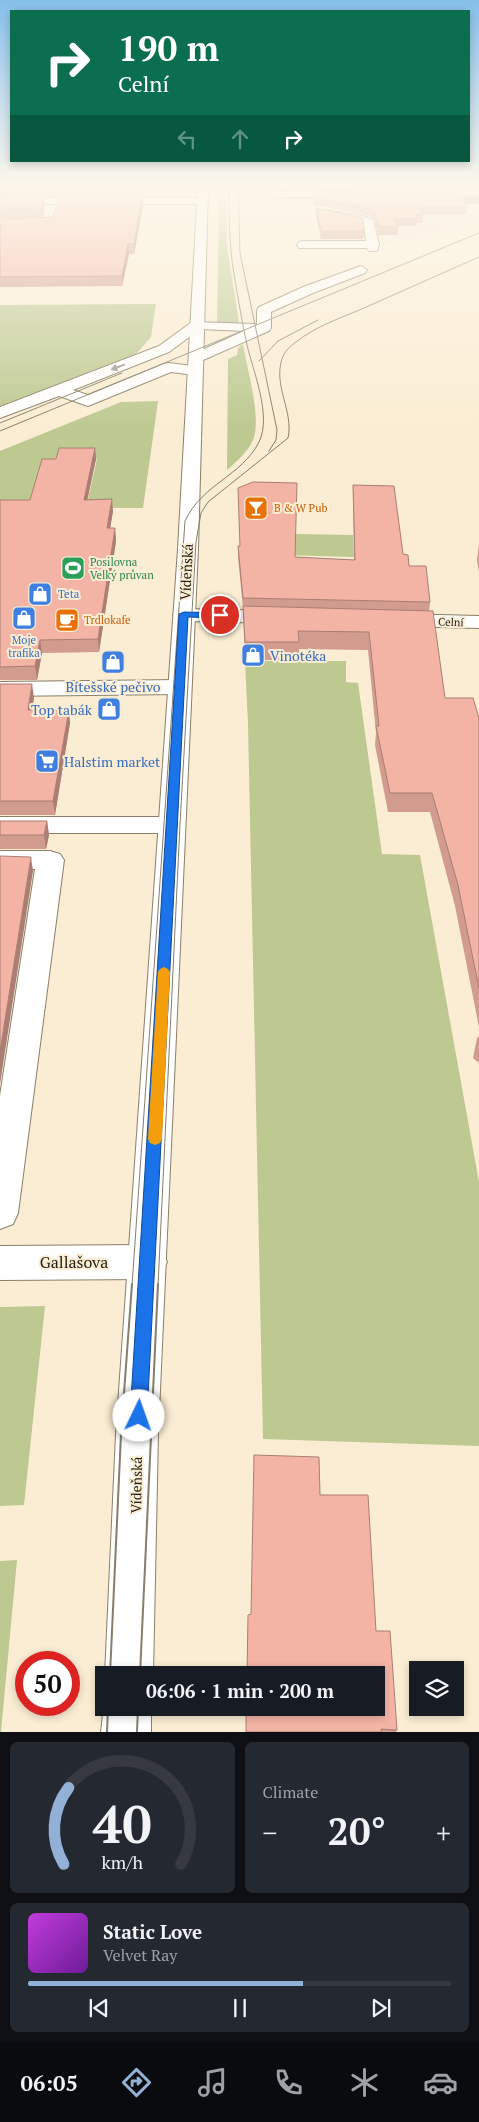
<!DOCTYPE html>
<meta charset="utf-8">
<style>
:root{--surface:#171b24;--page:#242831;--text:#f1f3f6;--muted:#9ea1a6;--line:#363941;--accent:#93b1d7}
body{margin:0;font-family:"PT Serif",serif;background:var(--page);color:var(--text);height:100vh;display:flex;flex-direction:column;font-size:19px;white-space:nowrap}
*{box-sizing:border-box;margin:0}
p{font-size:16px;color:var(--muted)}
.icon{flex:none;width:28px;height:28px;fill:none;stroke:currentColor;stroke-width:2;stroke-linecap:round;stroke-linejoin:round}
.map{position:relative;height:1732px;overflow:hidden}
.panel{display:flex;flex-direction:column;gap:10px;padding:10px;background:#0d0f14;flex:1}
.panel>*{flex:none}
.guide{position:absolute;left:10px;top:10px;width:460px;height:152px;border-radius:0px;box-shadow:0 2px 8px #0003;background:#0b6e4f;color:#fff;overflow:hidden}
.tools{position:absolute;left:409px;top:1661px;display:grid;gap:10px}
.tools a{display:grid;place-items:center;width:55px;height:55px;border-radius:0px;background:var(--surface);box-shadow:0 2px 8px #0003;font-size:25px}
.speed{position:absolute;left:15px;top:1651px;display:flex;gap:10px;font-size:25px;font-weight:700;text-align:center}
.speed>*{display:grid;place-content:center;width:65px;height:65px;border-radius:50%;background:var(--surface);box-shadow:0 2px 8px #0003;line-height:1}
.speed .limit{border:8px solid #d22;background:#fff;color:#111}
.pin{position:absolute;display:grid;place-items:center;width:42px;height:42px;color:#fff;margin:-21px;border:2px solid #fff;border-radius:50%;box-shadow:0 1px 5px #0007}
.me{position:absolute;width:55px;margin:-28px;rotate:3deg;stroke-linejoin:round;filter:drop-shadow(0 0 4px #0008)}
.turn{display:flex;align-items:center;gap:18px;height:105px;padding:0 25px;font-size:22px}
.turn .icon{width:65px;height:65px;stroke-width:2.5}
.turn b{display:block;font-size:35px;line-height:42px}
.lanes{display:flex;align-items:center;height:48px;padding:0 25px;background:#0003;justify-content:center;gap:25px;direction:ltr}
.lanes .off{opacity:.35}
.big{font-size:38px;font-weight:800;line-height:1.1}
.panel .card{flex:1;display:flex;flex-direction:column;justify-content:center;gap:8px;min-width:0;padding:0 18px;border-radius:8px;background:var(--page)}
.panel .dial{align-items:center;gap:0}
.dial svg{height:130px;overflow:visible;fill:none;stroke:var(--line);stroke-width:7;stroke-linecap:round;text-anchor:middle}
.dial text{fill:var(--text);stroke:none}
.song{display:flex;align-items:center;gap:15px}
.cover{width:60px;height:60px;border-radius:8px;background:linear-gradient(135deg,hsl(290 70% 55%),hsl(280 70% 35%))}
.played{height:5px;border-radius:2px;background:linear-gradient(90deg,var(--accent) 65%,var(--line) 65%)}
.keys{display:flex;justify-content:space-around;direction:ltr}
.heat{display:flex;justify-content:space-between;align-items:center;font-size:28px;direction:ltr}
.panel .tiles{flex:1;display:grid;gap:10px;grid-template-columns:1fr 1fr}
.card:last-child{grid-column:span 2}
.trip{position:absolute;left:95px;top:1666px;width:290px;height:50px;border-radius:0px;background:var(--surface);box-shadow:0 2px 8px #0003;font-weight:800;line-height:50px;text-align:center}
.menu{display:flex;height:80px;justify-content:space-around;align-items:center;background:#090b0e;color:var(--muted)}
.menu .icon{width:35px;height:35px}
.menu .current{color:var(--accent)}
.menu b{font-size:22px;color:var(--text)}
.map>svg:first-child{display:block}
</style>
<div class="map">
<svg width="479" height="1732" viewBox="0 0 479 1732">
<rect width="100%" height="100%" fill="#faedd3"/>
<polygon fill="#f8ded8" points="361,211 465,211 469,220 419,238 406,237 387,243 381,242 390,238 389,235 381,235 376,220 362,217"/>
<g fill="#bdc991">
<polygon points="219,198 226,198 227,246 239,322 237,324 217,323"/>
<polygon points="156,304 151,337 136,354 0,407 0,305"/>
<path d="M243,344C247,368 262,419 253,440C247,453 237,461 227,470L228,359L237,355L238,348Z"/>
<polygon points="158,401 143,508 86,508 97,459 61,459 51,495 0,509 0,451 121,402"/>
<polygon points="242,533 353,535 354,557 240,554"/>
<polygon points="245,661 346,661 346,682 358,683 382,854 420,855 479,1182 479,1446 263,1439 248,724"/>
<polygon points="45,1306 24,1505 0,1506 0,1307"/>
<polygon points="17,1560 1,1732 0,1732 0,1561"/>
</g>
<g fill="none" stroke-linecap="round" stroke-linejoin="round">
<g stroke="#8a7f68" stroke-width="2">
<g id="minor">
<polygon points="350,191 355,194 354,196 274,198 269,195 274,192"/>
<polygon points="0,198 203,198 208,201 203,204 0,204"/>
<polygon points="325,210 362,216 373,220 379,244 377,251 369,251 367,248 299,248 297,245 299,242 303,241 366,241 364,224 321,215 319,213"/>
<polygon points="361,266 367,270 365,273 313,293 271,312 271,328 269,331 201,361 191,361 189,358 191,355 244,331 200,329 169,352 73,390 88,395 164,364 169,363 200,367 203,370 200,373 195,375 171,372 88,406 59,396 0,418 0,407 159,346 192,322 257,324 257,310 259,307 303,287"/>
<polygon points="184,609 280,611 288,612 291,617 288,622 280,623 184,621 177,619 173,615 177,611"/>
<polygon points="398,614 479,616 479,628 398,626 390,625 387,620 390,615"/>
<polygon points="180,680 188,682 191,687 188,692 180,694 0,696 0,682"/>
<polygon points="0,817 172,817 181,819 185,825 181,831 172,833 0,833"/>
<polygon points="0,851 50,851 60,854 64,860 18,1213 13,1224 0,1229 0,1096 35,869 0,869"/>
<polygon points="148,1245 161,1250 167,1262 161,1274 148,1279 0,1280 0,1246"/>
</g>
</g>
<g stroke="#8a7f68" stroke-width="2">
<g id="major">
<polygon points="198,187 208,187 198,549 158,1434 153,1675 105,1675 116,1434 178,549"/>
<polygon points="104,1705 104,1708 151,1708 151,1732 101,1732"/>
</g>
</g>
<use href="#minor" fill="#fff" fill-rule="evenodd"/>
<use href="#major" fill="#fff" fill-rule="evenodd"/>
<g stroke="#867d6c" stroke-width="1">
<polyline points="238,187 240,253 277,430 276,440 269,451"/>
<polyline points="259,361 278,341 318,320"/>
<polyline points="0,423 122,373"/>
<polyline points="0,431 479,233"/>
<path d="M132,1286L185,521C202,484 242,476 259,442C272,416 253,371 247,345C242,322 238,298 234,274C229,245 229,216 229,187"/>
<path d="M158,1286L180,824L196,542L201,513L208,502L288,438C294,412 273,386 282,359C284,352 290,346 296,342C316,326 341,318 364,308C402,291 441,274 479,257"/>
</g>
<g stroke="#867d6c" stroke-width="2">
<polyline points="110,1675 121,1434 132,1284"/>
<polyline points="140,1675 158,1284"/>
<polyline points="107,1732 108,1708"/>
<polyline points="137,1732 138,1708"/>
</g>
</g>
<g fill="#d19b8e">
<polygon points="0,187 146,187 144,196 0,196"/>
<polygon points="310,187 479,187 479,190 310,189"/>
<polygon points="313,192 479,203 466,204 467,207 466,214 423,214 422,223 417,223 416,226 398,226 397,235 378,235 374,218 362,214 314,205 313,200"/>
<polygon points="0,197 44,206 43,217 0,218"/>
<polygon points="142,197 143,206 134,254 129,254 122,286 0,287 0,219 53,217"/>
<polygon points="316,208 364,231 363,239 321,239 316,216"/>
<polygon points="95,448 96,459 87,500 113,511 110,528 115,528 116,541 99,652 42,653 37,680 0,680 0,500 30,500 56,459"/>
<polygon points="353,485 403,554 430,602 429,611 445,698 479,718 479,1027 455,906 430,812 388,812 375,745 376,733 368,650 299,649 299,660 245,660 243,609 238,557 238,546 295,557 354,560 353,495"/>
<polygon points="479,544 479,572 477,560"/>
<polygon points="0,684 34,698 32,710 70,723 55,815 0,815"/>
<polygon points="0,821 47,821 49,835 46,849 0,849"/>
<polygon points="479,1036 479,1063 473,1058 477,1038"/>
<polygon points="320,1495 376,1631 397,1730 396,1732 246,1732 251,1614"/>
</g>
<g fill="#aa7e74">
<polygon points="144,187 146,187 144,196"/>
<polygon points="479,196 479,203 462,204 462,197"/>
<polygon points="44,197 44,206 43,217 42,208"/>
<polygon points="142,197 143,206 134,254 134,244"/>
<polygon points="128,244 129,254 122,286 122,276"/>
<polygon points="95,448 96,459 85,511 84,500"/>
<polygon points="112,499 113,511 108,541 107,528"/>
<polygon points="115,528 116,541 99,652 98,639"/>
<polygon points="40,640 42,653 37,680 35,666"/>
<polygon points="32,684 34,698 29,723 28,710"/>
<polygon points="69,710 70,723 55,815 53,801"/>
<polygon points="47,821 49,835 46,849 44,835"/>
<polygon points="31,857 33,871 0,1084 0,1051"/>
</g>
<g fill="#f3b4a5" stroke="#aa7e74">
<polygon points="0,187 144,187 144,188"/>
<polygon points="479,191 479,196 462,197 467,207 419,207 423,215 416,215 417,219 395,219 398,227 379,227 374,211 363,207 314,198 313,192"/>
<polygon points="0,197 44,197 42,208 0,209"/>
<polygon points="59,197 142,197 134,244 128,244 122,276 0,277 0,219 53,217"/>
<polygon points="316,208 363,218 364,231 321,231"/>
<polygon points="59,448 95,448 84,500 112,499 107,528 115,528 98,639 40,640 35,666 0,667 0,500 30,500 42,459 56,459"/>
<polygon points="253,482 297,483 295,557 355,560 353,485 394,486 403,554 408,555 409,566 426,566 430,602 243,598 238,546 240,546 238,488"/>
<polygon points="243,606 433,611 445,698 473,698 479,718 479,988 458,885 432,793 390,793 376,726 379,726 369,632 298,631 299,642 245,642"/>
<polygon points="0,684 32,684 28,710 69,710 53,801 0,801"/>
<polygon points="0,821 47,821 44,835 0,835"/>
<polygon points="0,856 31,857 0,1051"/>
<polygon points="254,1455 319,1457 320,1495 368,1495 376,1631 390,1631 397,1730 381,1729 381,1732 246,1732 246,1708 376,1708 376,1675 247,1675 248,1615 251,1614"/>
</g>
<defs><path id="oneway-solid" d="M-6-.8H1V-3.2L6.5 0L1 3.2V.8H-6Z" transform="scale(1.25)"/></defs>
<use fill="#9c9995" href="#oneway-solid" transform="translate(118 367) rotate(159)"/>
<linearGradient id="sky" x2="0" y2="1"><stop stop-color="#86bfeb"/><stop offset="0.43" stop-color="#fdf7eb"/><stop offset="1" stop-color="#fdf7eb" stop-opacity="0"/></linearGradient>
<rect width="479" height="430" fill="url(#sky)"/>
<polygon fill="#1a73e8" stroke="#114b97" points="184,612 220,613 225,615 220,618 188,617 147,1416 145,1422 139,1425 133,1422 130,1416 179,614"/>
<polygon fill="#f59e0b" points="164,967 168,969 170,972 162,1139 160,1143 155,1145 150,1143 148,1139 158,972 160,969"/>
<defs>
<g id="bar-square" transform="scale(1.25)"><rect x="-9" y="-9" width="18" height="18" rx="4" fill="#e8710a" stroke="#faedd3"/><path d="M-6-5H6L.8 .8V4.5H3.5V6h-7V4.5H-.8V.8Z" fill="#fff"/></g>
<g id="stadium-square" transform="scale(1.25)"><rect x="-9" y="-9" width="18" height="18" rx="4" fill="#2e9e5b" stroke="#faedd3"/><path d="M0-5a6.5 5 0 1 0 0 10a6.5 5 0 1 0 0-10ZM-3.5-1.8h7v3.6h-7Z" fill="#fff"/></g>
<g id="shop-square" transform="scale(1.25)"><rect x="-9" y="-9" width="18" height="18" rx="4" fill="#3f7fe0" stroke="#faedd3"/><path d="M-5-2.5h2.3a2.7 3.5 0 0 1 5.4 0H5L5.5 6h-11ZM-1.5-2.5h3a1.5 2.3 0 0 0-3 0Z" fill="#fff"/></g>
<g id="cafe-square" transform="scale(1.25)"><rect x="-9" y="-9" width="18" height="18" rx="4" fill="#e8710a" stroke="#faedd3"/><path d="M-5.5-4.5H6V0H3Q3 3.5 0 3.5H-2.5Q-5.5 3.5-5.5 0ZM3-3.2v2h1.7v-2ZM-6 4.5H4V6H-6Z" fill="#fff"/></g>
<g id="supermarket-square" transform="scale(1.25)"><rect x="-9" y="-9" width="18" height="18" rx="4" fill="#3f7fe0" stroke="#faedd3"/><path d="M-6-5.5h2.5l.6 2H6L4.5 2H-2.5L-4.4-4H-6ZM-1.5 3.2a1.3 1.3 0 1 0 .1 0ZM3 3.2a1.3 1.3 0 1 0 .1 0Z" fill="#fff"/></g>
</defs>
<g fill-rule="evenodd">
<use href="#bar-square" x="256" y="508"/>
<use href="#stadium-square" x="73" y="568"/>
<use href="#shop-square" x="40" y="594"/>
<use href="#shop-square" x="24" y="618"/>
<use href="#cafe-square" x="67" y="620"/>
<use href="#shop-square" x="253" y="655"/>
<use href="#shop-square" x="113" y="662"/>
<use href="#shop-square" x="109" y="709"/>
<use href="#supermarket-square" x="47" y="761"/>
</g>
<g text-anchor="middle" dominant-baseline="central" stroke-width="4" stroke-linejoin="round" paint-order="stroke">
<g font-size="11" fill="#c56008" stroke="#faedd3" text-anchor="start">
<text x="274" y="508">B &amp; W Pub</text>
<text x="84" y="620">Trdlokafe</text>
</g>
<g font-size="11" fill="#27864d" stroke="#faedd3" text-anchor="start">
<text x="90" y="562">Posilovna<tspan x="90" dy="13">Velký průvan</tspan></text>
</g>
<g font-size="11" fill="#366cbe" stroke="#faedd3" text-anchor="start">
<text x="58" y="594">Teta</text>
<text x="24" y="640" text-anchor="middle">Moje<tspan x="24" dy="13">trafika</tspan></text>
</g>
<g font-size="11" fill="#221d14" stroke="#faedd3">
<text transform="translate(451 622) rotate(2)">Celní</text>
</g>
<g font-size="14" fill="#221d14" stroke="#faedd3">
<text transform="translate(186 572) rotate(-87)">Vídeňská</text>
<text transform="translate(136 1485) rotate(-89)">Vídeňská</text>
</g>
<g font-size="14" fill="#366cbe" stroke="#faedd3" text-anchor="start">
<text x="270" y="655">Vinotéka</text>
<text x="113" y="686" text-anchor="middle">Bítešské pečivo</text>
<text x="92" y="709" text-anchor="end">Top tabák</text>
<text x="64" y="761">Halstim market</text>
</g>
<g font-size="16" fill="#221d14" stroke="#faedd3">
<text x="74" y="1262">Gallašova</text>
</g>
</g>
</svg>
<div class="tools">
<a><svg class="icon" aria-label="layers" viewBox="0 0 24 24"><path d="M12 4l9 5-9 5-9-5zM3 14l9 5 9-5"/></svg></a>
</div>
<div class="speed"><div class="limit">50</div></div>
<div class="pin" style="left:220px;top:615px;background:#d93025"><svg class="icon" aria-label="arrive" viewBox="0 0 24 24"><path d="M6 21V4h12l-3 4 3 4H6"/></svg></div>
<svg class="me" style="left:139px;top:1416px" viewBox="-20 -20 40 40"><circle r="19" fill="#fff"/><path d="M0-13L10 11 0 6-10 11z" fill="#1a73e8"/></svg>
<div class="trip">06:06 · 1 min · 200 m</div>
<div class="guide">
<div class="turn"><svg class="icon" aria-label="right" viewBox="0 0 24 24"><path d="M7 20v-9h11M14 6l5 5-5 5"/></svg><div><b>190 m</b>Celní</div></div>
<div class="lanes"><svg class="icon off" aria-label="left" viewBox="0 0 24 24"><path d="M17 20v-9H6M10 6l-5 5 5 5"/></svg><svg class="icon off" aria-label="ahead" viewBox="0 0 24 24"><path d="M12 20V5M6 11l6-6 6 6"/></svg><svg class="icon" aria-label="right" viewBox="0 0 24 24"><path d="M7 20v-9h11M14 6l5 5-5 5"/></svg></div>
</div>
</div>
<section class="panel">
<div class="tiles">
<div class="card dial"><svg viewBox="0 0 100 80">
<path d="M14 69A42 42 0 1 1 86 69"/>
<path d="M14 69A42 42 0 0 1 17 22" stroke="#93b1d7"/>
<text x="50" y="56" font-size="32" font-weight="700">40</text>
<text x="50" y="72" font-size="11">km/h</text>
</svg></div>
<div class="card"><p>Climate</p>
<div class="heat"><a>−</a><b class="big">20°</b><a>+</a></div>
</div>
<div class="card">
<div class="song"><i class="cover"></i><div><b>Static Love</b><p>Velvet Ray</p></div></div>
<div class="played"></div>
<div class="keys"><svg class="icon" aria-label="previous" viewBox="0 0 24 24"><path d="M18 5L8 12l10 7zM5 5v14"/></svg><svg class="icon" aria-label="pause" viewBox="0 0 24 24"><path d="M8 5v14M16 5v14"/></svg><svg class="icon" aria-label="next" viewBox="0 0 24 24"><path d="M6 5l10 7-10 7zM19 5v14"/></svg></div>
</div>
</div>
</section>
<nav class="menu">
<b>06:05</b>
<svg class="icon current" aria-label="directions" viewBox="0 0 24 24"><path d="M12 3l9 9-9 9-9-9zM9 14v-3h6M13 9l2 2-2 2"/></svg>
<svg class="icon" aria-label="music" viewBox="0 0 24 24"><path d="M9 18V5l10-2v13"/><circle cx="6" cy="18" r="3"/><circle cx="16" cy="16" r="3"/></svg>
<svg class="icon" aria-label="phone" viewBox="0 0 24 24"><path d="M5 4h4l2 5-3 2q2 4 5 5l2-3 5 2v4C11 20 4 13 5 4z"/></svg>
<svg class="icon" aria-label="climate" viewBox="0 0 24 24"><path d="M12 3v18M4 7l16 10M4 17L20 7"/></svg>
<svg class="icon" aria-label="car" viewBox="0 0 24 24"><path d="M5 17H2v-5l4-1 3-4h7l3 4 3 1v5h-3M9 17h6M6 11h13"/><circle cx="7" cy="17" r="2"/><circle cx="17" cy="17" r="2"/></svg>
</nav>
